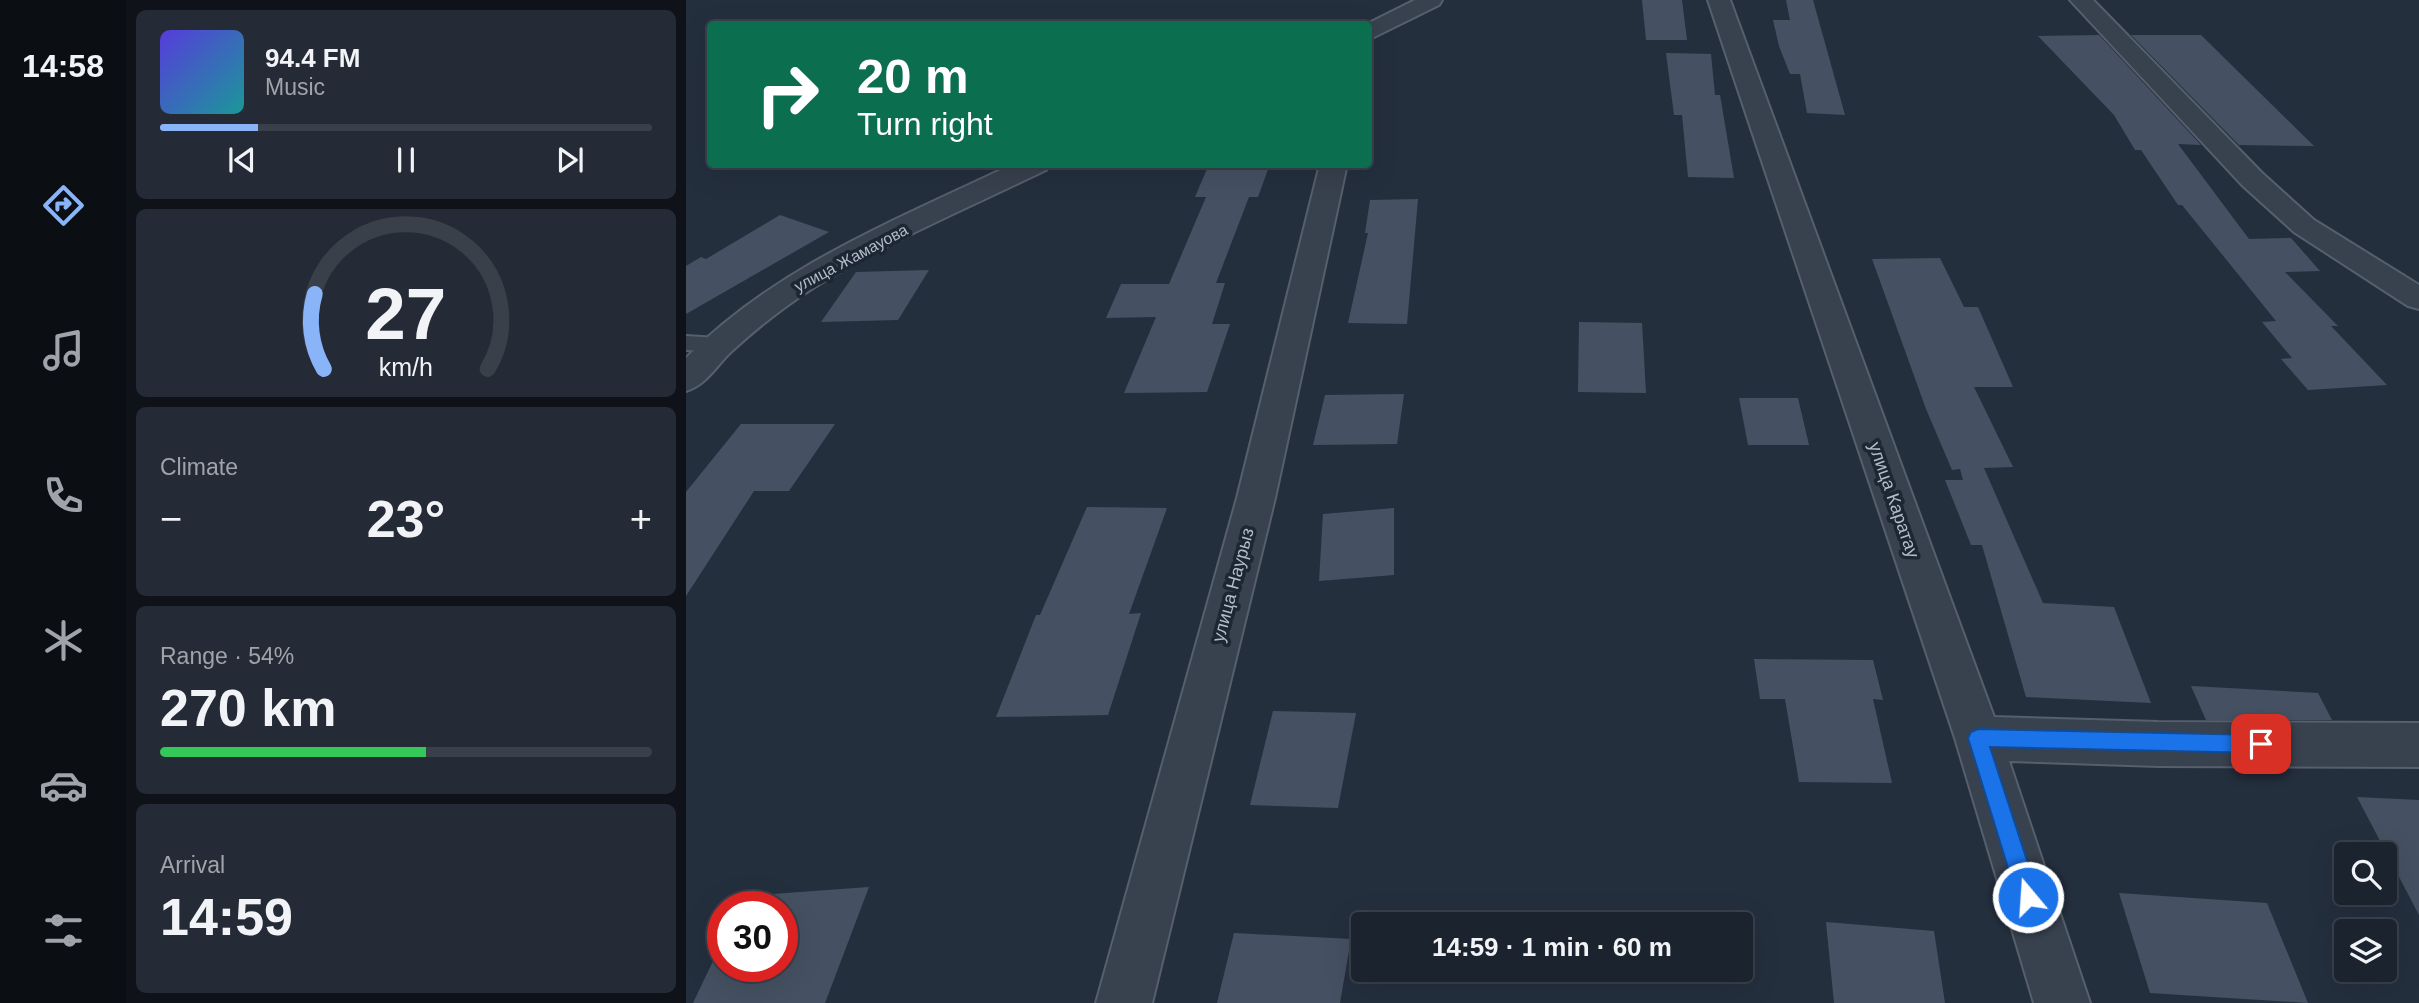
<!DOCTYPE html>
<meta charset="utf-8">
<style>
:root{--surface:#1b232e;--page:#242b36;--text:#f1f3f6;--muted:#a0a4aa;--line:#39404a;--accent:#8ab4f8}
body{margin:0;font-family:Arial,sans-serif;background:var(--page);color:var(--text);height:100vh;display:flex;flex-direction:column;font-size:26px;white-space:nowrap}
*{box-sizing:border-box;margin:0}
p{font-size:23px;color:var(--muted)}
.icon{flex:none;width:38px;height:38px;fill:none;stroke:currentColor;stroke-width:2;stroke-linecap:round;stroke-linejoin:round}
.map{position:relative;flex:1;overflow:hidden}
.sheet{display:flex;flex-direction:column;gap:10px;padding:10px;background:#0f1319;width:560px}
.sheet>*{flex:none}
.hud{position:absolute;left:21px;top:21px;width:665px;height:147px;border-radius:7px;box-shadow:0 7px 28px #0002,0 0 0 2px var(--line);background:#0b6e4f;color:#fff;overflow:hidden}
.tools{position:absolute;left:1648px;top:842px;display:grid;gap:14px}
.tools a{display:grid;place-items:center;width:63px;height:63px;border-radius:7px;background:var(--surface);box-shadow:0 7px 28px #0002,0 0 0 2px var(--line);font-size:35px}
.speed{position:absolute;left:21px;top:891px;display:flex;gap:14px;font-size:35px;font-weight:700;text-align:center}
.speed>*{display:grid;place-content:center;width:91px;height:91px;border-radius:50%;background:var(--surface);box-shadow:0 7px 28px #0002,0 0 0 2px var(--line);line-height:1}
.speed .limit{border:10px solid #d22;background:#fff;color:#111}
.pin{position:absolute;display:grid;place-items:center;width:60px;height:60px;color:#fff;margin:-30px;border-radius:14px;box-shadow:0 4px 10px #0006}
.me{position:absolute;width:77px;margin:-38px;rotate:342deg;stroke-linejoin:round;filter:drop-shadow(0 0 5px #0008)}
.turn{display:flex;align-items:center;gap:24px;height:147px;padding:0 35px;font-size:32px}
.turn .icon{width:91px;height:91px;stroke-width:2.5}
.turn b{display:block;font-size:49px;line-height:60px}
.big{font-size:52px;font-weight:700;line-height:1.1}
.sheet .card{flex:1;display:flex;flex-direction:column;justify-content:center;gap:10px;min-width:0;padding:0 24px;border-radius:10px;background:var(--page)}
.sheet .dial{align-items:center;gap:0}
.dial svg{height:182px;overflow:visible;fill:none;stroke:var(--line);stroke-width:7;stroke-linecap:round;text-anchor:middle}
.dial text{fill:var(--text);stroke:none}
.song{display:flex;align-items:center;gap:21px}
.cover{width:84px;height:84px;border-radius:10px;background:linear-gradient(135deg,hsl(250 70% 55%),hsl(180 70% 35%))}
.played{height:7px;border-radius:4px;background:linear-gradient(90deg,var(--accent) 20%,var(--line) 20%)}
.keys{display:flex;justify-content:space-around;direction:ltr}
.heat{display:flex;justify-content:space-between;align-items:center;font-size:38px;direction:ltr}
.charge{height:10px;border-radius:5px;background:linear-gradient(90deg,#34c759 54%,var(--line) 0)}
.trip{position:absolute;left:665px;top:912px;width:402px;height:70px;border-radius:7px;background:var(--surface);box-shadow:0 7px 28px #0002,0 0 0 2px var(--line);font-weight:700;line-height:70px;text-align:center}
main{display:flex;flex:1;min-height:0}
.tabs{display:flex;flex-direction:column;width:126px;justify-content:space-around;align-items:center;background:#0b0e12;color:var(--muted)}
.tabs .icon{width:49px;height:49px}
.tabs .selected{color:var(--accent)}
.tabs b{font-size:32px;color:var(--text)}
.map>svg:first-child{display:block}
</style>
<main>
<nav class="tabs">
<b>14:58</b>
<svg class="icon selected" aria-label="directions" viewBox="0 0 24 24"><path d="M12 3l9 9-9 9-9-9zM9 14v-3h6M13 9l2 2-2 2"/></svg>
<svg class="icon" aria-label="music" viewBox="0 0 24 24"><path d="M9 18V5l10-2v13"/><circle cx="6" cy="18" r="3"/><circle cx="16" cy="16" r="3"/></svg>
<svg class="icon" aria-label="phone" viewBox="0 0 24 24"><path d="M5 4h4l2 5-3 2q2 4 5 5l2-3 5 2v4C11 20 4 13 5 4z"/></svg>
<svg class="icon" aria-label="climate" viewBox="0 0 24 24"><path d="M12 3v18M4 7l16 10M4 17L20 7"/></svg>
<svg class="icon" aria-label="car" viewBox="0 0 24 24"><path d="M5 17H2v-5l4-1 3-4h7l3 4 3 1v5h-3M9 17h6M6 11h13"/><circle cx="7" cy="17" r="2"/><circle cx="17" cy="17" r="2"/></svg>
<svg class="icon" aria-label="filters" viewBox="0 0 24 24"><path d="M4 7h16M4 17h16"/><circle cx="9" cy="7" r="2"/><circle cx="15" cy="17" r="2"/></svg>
</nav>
<section class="sheet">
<div class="card">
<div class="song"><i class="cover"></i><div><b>94.4 FM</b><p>Music</p></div></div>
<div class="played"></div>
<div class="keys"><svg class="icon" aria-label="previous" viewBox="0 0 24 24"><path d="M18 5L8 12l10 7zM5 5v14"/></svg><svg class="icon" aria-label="pause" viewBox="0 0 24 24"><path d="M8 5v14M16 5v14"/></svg><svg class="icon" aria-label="next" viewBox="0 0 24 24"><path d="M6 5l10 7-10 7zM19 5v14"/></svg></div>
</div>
<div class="card dial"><svg viewBox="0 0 100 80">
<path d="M14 69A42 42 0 1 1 86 69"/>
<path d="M14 69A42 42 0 0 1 10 36" stroke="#8ab4f8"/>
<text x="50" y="56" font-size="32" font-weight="700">27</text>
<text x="50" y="72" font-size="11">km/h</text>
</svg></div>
<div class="card"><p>Climate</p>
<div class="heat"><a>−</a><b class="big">23°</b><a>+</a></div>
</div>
<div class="card"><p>Range · 54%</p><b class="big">270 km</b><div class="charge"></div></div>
<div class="card"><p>Arrival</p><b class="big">14:59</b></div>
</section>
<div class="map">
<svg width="1733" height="1003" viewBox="0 0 1733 1003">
<rect width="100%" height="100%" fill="#242f3e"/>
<g fill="#455162">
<polygon points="956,0 996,0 1001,40 960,40"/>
<polygon points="1100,0 1127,0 1159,115 1121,113 1114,74 1104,74 1093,46 1087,20 1104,20"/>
<polygon points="1413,35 1515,145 1492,144 1563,239 1605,238 1634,271 1599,272 1652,326 1645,326 1701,385 1622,390 1595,359 1606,358 1576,322 1590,321 1496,205 1492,205 1455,150 1449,150 1428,115 1352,36"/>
<polygon points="1445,35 1515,35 1628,146 1553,145"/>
<polygon points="980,53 1025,54 1029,95 1034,95 1048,178 1002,177 996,115 988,115"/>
<polygon points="523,164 584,164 572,197 563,197 530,283 539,283 526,324 544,324 521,392 438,393 470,317 420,318 435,284 483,284 520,197 509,197"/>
<polygon points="732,199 721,324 662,323 682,233 679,233 684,200"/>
<polygon points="94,215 143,232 0,314 0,266 15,257 20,259"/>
<polygon points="1254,258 1278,307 1292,307 1327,387 1288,387 1327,467 1298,468 1357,603 1428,607 1465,703 1340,697 1296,545 1285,545 1259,480 1277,480 1274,469 1266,470 1240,409 1186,259"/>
<polygon points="243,270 212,320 135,322 170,272"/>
<polygon points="893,322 956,323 960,393 892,392"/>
<polygon points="718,394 711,444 627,445 639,395"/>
<polygon points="1053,398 1112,398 1123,445 1062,445"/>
<polygon points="55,424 149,424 103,491 68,491 0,596 0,492"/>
<polygon points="401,507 481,508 443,614 455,613 422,715 310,717 350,615 354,615"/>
<polygon points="708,508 708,575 633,581 637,514"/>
<polygon points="1068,659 1187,660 1197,700 1187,699 1206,783 1113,782 1099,699 1074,699"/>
<polygon points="1505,686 1632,693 1646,720 1520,720"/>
<polygon points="587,711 670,713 652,808 564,805"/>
<polygon points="1671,797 1733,800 1733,915"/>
<polygon points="183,887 139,1003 7,1003 37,940 37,966 96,966 96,906 52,906 57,896"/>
<polygon points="1433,893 1581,903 1622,1003 1464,993"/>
<polygon points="1140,922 1248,931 1259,1003 1148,1003"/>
<polygon points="548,933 665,939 654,1003 531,1003"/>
</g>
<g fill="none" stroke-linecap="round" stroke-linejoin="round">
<g stroke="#565f6c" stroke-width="4">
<polygon id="service" points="0,336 33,338 44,345 33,352 0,350"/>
</g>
<g stroke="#565f6c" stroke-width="4">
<g id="minor">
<polygon points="729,0 756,0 753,5 682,40 681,24"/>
<polygon points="1022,0 1044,0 1308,717 1472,722 1733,723 1733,767 1472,766 1323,761 1404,1003 1348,1003 1269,738"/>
<polygon points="1384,0 1407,0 1576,173 1628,220 1733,285 1733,309 1722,306 1608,232 1556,185"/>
<path d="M327,164H363L360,170C282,208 200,242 127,288C99,306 72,327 47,350C31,364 21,385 0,391V358C90,266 213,219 327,164Z"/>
<polygon points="634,164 661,164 589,498 466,1003 410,1003 551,498"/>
</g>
</g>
<use href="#service" fill="#38414e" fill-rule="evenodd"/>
<use href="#minor" fill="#38414e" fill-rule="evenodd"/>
</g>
<polygon fill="#1a73e8" stroke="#114b97" stroke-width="2" points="1292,729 1575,735 1582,738 1585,744 1582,751 1575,753 1304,747 1353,897 1350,904 1342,908 1335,904 1331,897 1282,738 1285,732"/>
<g text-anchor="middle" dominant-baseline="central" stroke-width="7" stroke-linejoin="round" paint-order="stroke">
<g font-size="16" fill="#b4bcc9" stroke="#1d2633">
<text transform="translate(165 258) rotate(-28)">улица Жамауова</text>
</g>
<g font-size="18" fill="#b4bcc9" stroke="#1d2633">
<text transform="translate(1208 500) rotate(71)">улица Каратау</text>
<text transform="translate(547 585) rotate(-75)">улица Наурыз</text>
</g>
</g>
</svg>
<div class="tools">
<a><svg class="icon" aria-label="search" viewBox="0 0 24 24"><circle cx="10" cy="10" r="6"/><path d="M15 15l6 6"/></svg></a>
<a><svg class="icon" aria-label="layers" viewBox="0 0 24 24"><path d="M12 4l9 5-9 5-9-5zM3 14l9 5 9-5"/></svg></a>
</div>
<div class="speed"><div class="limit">30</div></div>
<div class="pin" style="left:1575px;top:744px;background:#d93025"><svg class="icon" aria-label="arrive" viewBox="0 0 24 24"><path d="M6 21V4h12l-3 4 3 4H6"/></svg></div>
<svg class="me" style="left:1342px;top:897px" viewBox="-20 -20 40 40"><circle r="17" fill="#1a73e8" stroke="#fff" stroke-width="3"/><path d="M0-11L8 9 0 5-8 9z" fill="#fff"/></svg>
<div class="trip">14:59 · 1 min · 60 m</div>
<div class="hud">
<div class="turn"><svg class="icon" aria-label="right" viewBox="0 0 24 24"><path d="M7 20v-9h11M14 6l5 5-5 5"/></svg><div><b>20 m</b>Turn right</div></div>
</div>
</div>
</main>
